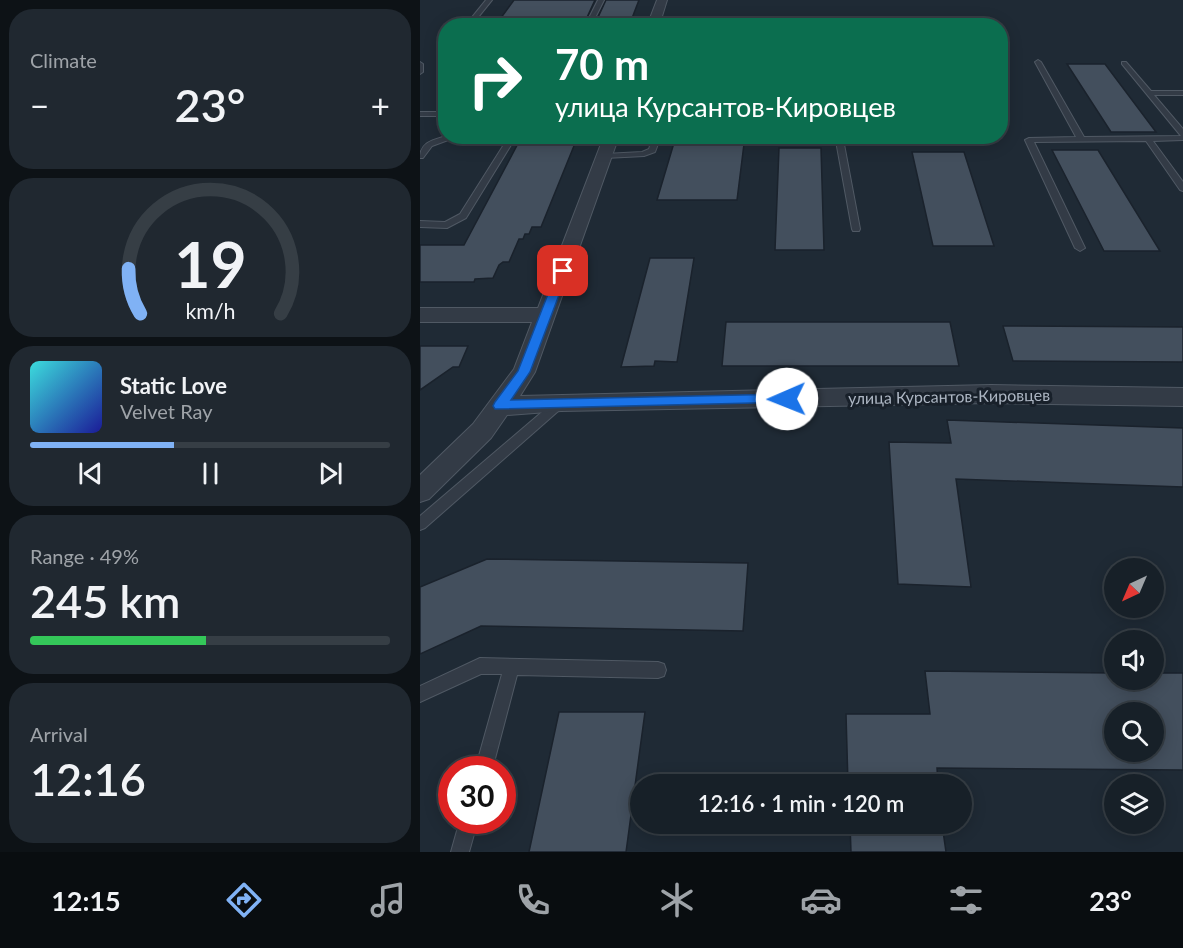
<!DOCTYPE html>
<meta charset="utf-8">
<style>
:root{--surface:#172028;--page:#202830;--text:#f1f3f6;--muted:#9ea3a8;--line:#363e45;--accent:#80b2f5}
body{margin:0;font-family:Lato,sans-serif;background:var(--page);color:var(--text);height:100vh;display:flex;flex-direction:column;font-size:22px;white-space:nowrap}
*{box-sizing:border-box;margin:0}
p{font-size:20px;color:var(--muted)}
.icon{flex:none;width:33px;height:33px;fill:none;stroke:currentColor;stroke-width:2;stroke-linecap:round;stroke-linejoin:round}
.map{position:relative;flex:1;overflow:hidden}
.sheet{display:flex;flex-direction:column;gap:9px;padding:9px;background:#0d1216;width:420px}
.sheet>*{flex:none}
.top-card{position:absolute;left:18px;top:18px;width:570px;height:126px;border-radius:24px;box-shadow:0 3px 15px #0003,0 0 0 2px var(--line);background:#0b6e4f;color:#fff;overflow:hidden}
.needle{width:39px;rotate:224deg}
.tools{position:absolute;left:684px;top:558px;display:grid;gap:12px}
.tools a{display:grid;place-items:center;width:60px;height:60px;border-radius:50%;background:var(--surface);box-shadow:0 3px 15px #0003,0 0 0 2px var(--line);font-size:30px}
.speed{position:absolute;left:18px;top:756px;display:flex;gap:12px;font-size:30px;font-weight:700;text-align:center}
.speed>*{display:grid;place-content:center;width:78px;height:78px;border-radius:50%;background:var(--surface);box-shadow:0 3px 15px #0003,0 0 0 2px var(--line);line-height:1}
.speed .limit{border:9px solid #d22;background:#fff;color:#111}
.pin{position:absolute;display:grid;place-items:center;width:51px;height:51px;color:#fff;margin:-26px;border-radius:12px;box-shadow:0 3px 9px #0006}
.me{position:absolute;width:66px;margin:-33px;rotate:269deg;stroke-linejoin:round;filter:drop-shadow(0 0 4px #0008)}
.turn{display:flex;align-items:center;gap:21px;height:126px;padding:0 18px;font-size:27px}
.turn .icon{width:78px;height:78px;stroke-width:2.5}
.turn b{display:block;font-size:42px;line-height:51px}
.big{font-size:45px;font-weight:600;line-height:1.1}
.sheet .card{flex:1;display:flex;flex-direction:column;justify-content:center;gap:9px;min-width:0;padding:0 21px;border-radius:24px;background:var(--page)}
.sheet .dial{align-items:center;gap:0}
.dial svg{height:156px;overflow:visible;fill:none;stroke:var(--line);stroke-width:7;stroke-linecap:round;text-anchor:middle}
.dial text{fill:var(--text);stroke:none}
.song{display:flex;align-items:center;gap:18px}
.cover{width:72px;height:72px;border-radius:9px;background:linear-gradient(135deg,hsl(180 70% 55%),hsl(240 70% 35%))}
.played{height:6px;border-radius:3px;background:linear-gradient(90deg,var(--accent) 40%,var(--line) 40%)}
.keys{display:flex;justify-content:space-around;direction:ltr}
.heat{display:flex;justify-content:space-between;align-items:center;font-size:33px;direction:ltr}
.charge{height:9px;border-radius:4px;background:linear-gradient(90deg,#34c759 49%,var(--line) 0)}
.trip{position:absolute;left:210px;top:774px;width:342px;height:60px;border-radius:30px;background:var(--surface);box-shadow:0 3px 15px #0003,0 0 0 2px var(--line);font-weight:600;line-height:60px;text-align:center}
.tab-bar{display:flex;height:96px;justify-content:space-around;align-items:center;background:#090d10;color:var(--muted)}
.tab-bar .icon{width:42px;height:42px}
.tab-bar .on{color:var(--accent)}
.tab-bar b{font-size:27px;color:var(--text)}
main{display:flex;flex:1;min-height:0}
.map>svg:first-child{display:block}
</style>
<main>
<section class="sheet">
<div class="card"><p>Climate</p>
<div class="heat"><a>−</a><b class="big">23°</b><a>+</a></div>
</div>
<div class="card dial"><svg viewBox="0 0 100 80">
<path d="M14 69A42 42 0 1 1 86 69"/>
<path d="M14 69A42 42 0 0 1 8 46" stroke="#80b2f5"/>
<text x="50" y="56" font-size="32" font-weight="700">19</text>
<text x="50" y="72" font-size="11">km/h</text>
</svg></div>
<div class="card">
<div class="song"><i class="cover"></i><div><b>Static Love</b><p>Velvet Ray</p></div></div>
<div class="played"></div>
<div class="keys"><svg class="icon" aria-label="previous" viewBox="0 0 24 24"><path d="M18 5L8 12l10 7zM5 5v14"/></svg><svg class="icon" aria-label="pause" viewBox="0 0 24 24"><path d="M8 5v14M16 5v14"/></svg><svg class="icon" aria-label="next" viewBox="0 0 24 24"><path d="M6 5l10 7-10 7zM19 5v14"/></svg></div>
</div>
<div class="card"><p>Range · 49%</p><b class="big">245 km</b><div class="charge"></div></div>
<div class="card"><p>Arrival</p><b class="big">12:16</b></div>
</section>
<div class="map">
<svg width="763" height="852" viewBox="0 0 763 852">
<rect width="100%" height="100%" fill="#1f2a35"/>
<g fill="#434f5d" stroke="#1a222c" stroke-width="1.5" fill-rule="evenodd">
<polygon points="94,0 175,0 163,26 75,26"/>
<polygon points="186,0 219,0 209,26 174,26"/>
<polygon points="647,64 685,64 736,132 691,132"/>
<polygon points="102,136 158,136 121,227 112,227 109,234 105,234 103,239 99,239 89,262 83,262 79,265 73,278 55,279 54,282 0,282 0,245 44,245"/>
<polygon points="256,136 325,136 317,200 237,200"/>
<polygon points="359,148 401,148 404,250 355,250"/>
<polygon points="632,150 678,150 740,251 684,251"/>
<polygon points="492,152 544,152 574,246 513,246"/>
<polygon points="230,258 274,258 257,362 235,361 234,366 201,367"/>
<polygon points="306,322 530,322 539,366 302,366"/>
<polygon points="583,326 763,327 763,362 593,361"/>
<polygon points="0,346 48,346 39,367 33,367 0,390"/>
<polygon points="527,420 763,428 763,487 536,479 551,587 478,584 469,442 531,443"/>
<polygon points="67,559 328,563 323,631 61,626 0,654 0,587"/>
<path d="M505,671L694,673V680H734V673H763V770L517,768L518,784H428L426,714H510ZM694,712H734V752H694Z"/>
<polygon points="139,712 225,712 206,852 109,852"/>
<polygon points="430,824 522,824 526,852 431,852"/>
</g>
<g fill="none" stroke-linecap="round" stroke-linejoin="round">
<g stroke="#505964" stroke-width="2">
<g id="lane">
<polygon points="66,0 72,0 51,26 45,26"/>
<polygon points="178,0 184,0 171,26 165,26"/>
<polygon points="618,60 621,62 664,137 761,136 702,64 702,62 706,62 731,91 763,91 763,95 734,95 763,129 763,140 733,141 763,182 763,191 760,190 726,141 614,142 665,248 660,251 655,248 605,140 609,138 656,137 615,62"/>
<polygon points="0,62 3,64 3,72 0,74"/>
<rect x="0" y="112" width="26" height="4"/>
<path d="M26,136H39L12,146L3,158H0C0,142 13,140 26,136Z"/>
<polygon points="71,136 80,136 91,145 46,218 27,228 0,227 0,221 25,222 40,214 83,146"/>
<polygon points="233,136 241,136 235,152 224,156 185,158 181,156 185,154 222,152 229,149"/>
<polygon points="388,136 417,136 423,139 440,229 439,231 433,231 432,229 416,141"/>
<polygon points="140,399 144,400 146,403 144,406 5,528 0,530 0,516 136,400"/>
<polygon points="60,658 238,662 244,664 246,670 244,676 238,678 97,675 72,770 55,770 82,674 61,674 0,702 0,686"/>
<polygon points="40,820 58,820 49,852 31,852"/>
</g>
</g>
<g stroke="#505964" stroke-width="2">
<g id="street">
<polygon points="237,0 247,0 239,26 227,26"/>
<polygon points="184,136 199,136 115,372 100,396 571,385 763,388 763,406 571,403 141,411 87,415 71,438 9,499 0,502 0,475 53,424 94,369 112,322 0,322 0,308 118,308"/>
</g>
</g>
<use href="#lane" fill="#333b46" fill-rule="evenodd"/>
<use href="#street" fill="#333b46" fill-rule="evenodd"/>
</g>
<polygon fill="#1a73e8" stroke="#114b97" stroke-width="1.5" points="143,268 148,271 110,372 91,400 367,394 372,395 373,399 372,402 75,409 73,406 75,402 98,371 137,271"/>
<g text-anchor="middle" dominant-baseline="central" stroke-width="6" stroke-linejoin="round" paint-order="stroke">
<g font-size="16" fill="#adb6c3" stroke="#18202a">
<text transform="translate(529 396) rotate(-1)">улица Курсантов-Кировцев</text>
</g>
</g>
</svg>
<div class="tools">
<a><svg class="needle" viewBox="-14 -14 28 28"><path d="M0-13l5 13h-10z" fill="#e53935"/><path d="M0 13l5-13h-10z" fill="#9ea3a8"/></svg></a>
<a><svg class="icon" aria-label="sound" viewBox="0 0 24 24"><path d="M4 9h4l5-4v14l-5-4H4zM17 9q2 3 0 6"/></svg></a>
<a><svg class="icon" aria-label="search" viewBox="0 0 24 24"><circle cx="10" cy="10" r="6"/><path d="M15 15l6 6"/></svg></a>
<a><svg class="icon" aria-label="layers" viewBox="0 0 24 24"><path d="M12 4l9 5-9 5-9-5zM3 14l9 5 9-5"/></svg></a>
</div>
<div class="speed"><div class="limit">30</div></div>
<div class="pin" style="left:143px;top:271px;background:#d93025"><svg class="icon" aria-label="arrive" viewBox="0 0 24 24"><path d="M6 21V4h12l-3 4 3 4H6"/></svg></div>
<svg class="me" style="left:367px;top:399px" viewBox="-20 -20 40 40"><circle r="19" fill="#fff"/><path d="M0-13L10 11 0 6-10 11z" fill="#1a73e8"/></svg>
<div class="trip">12:16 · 1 min · 120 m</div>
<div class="top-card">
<div class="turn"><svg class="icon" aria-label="right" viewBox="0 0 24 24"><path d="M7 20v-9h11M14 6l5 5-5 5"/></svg><div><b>70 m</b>улица Курсантов-Кировцев</div></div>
</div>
</div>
</main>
<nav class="tab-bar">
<b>12:15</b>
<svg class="icon on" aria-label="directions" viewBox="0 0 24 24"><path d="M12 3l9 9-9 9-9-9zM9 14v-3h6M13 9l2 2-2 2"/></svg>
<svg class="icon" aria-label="music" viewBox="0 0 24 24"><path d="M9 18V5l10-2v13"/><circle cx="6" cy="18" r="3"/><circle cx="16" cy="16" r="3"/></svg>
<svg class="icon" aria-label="phone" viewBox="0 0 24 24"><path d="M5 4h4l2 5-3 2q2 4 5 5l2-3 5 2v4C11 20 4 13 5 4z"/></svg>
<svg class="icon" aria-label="climate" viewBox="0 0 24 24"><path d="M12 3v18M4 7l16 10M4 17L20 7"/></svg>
<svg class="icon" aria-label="car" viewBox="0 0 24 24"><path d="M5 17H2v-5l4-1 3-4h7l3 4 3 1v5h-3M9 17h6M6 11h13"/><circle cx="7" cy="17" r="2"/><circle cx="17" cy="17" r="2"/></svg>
<svg class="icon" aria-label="filters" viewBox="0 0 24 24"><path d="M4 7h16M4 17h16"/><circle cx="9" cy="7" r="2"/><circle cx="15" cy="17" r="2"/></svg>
<b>23°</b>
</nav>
